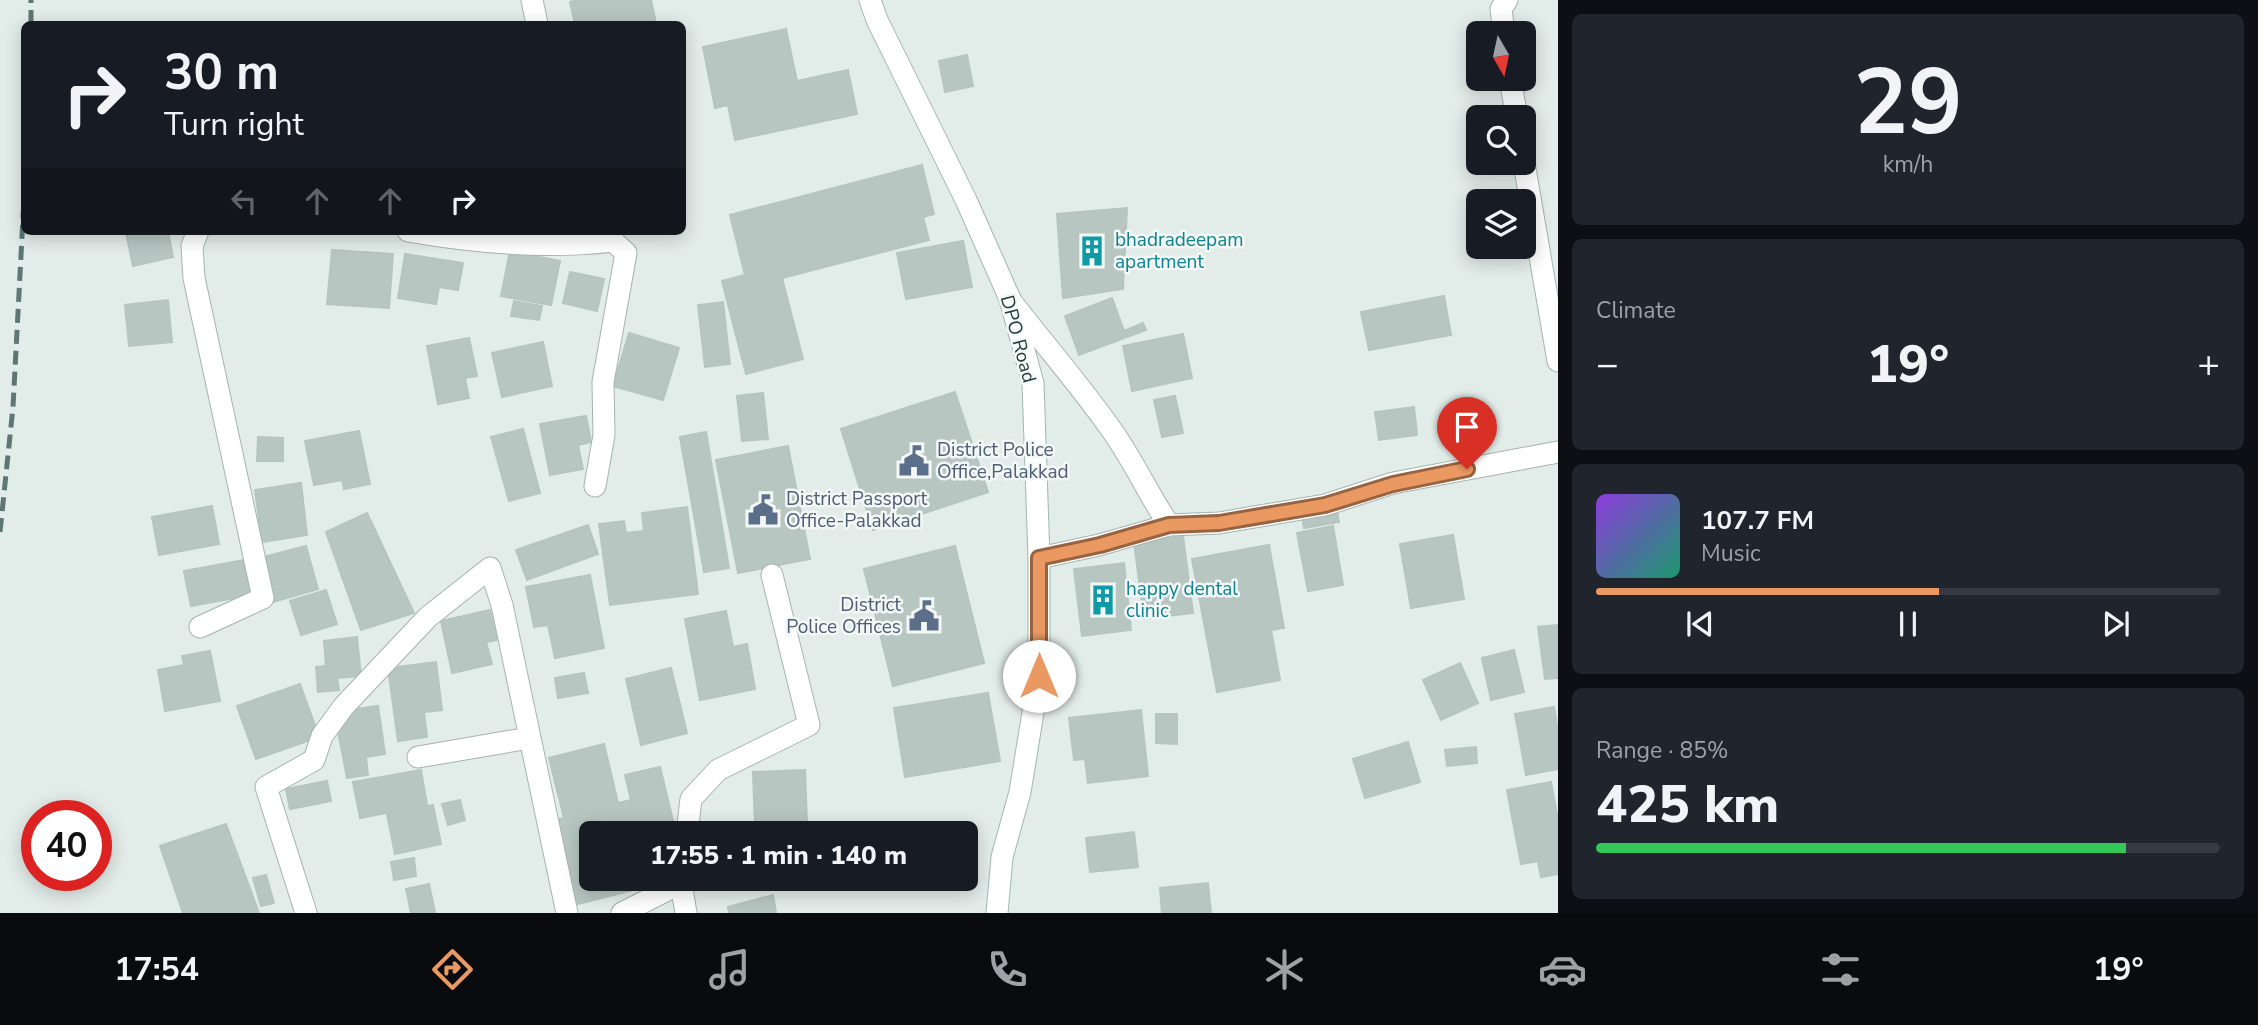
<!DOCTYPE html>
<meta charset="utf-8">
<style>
:root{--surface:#171b24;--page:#20242c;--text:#f1f3f6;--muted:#9ea1a6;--line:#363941;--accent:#ea9962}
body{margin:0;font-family:"Nunito Sans",sans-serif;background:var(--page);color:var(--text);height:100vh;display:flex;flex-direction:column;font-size:26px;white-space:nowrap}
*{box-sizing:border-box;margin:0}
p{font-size:23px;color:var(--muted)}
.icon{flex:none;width:38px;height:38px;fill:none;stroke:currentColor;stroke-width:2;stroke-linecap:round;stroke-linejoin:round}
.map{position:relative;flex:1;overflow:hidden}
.panel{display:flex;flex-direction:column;gap:14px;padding:14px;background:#0d0f14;width:700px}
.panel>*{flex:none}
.top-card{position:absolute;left:21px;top:21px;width:665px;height:214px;border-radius:10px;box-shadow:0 4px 18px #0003;background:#171b24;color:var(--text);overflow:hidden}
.needle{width:46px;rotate:171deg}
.tools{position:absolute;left:1466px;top:21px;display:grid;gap:14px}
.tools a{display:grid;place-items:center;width:70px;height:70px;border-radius:10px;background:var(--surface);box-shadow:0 4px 18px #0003;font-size:35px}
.speed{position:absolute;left:21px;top:800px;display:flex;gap:14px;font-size:35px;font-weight:700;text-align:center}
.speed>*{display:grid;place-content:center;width:91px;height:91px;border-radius:50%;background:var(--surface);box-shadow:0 4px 18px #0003;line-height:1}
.speed .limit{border:10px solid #d22;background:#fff;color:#111}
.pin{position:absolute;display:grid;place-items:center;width:60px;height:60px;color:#fff;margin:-72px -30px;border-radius:50% 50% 50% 0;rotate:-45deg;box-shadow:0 0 7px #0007}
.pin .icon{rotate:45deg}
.me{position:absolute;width:77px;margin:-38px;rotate:0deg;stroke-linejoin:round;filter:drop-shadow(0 0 5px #0008)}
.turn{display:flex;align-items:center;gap:24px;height:147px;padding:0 28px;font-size:32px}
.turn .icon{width:91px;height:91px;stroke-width:2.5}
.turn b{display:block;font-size:49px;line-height:60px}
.lanes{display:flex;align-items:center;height:66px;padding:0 28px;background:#0003;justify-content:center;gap:35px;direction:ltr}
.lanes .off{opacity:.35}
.big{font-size:52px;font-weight:800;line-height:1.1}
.panel .widget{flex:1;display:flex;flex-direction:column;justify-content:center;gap:10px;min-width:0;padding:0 24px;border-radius:10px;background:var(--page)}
.panel .dial{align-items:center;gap:0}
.dial b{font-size:91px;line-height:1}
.song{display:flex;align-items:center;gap:21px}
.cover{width:84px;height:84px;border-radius:10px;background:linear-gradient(135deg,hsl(270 70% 55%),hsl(160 70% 35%))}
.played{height:7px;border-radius:4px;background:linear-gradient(90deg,var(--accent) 55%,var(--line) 55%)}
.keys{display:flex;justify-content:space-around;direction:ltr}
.heat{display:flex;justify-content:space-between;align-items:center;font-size:38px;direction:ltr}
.charge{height:10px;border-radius:5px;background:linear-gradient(90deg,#34c759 85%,var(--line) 0)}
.trip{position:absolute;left:579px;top:821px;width:399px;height:70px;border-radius:10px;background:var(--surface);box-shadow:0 4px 18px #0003;font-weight:800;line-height:70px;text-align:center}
.menu{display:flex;height:112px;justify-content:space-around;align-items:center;background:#090b0e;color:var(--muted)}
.menu .icon{width:49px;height:49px}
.menu .current{color:var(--accent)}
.menu b{font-size:32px;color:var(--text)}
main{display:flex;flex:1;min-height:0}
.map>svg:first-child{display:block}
</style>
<main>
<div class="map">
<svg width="1558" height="913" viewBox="0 0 1558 913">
<rect width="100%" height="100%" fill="#e2ece9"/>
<g fill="#b8c6c2" stroke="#b5c5c1" stroke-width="2">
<polygon points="578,0 651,0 656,24 575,24 570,2"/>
<polygon points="786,29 797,81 848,70 857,114 735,140 728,105 715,108 703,47"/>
<polygon points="967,55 973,86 945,92 939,61"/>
<polygon points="922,165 934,214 923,217 929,240 782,278 803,359 746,374 722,281 745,275 730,215"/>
<polygon points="1127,208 1123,289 1063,298 1057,214"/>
<polygon points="138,231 168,231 173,257 133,266 126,233"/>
<polygon points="963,241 972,287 906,299 897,253"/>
<polygon points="332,250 393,254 389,308 327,304"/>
<polygon points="510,251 560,261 551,305 501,296"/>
<polygon points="405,254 463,263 458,290 439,287 436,304 398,298"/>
<polygon points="570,272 604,279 597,311 563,303"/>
<polygon points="1444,296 1451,335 1369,350 1361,312"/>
<polygon points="1112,298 1124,331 1143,323 1146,330 1079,355 1065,316"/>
<polygon points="168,300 172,342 129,346 125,305"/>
<polygon points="514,301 542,306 539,320 511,316"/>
<polygon points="723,302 730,364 705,367 698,305"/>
<polygon points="629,333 679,348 663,400 613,386"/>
<polygon points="1183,334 1192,378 1132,391 1123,346"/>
<polygon points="469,338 477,376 465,378 469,398 438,404 427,346"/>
<polygon points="543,342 552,386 502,397 492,353"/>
<polygon points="955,392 988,492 873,530 841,429"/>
<polygon points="763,393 768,439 742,441 737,396"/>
<polygon points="1175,396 1183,433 1162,437 1154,400"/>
<polygon points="1414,407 1417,435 1379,440 1375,412"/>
<polygon points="586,416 591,442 578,445 583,469 550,475 540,424"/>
<polygon points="523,429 540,493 509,501 491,437"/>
<polygon points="359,431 370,484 344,489 342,480 314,485 305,441"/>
<polygon points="706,432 729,568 704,572 680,437"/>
<polygon points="258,437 283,438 283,461 257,461"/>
<polygon points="788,446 810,559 738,573 716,460"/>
<polygon points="301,483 307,535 262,542 255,490"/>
<polygon points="212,506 219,544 159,555 152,517"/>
<polygon points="687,507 698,594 610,605 599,524 624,521 626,533 644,531 642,513"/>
<polygon points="1337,511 1339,522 1304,528 1302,516"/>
<polygon points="367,513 414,613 361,630 326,532"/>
<polygon points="588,525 598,554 527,580 516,550"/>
<polygon points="1333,526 1343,585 1308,591 1297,533"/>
<polygon points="1453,535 1464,599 1411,608 1400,544"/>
<polygon points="1183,536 1193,613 1144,619 1134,542"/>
<polygon points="1269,545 1284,628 1271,630 1280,680 1217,692 1192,559"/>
<polygon points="306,546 318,589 273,602 260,558"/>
<polygon points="955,546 984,663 893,686 864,569"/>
<polygon points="244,560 251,595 191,606 184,571"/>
<polygon points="1124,563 1131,630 1082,636 1074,569"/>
<polygon points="590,575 604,648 555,658 548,625 534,627 526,587"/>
<polygon points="326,590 337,624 301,635 290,601"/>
<polygon points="490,610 497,640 486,642 492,664 452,673 441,621"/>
<polygon points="726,611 733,647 747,644 755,689 700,700 685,619"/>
<polygon points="1558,625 1558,678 1545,679 1538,627"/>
<polygon points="357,637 361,676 337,678 339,690 318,692 316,667 326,666 324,641"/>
<polygon points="1514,650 1524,692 1491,700 1482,658"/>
<polygon points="210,651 220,701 165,711 158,670 184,665 182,656"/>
<polygon points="436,662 442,710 424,712 427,737 398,741 388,668"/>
<polygon points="1460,663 1478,703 1441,720 1423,680"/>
<polygon points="671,668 687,733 641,745 626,679"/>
<polygon points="584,673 588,693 558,698 555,678"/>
<polygon points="300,684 319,737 256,759 237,706"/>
<polygon points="988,693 1000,761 905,777 894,708"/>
<polygon points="378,706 385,754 366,757 368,775 347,778 336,721 343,711"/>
<polygon points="1554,707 1558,731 1558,769 1526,775 1515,714"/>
<polygon points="1141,710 1148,776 1088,783 1085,759 1074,760 1069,718"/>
<polygon points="1156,714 1177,714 1177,744 1156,743"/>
<polygon points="1408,742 1420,782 1365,798 1353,759"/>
<polygon points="604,744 618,803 631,800 625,775 660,767 676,833 592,833 592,878 652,878 653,885 574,905 554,820 564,818 549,758"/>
<polygon points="1476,747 1477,763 1447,766 1445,750"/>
<polygon points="421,770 427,805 360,818 353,782"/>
<polygon points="805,770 807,823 755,825 753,772"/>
<polygon points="327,781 331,801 290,809 286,789"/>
<polygon points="1551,782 1558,820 1558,874 1541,877 1538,861 1521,864 1507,790"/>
<polygon points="460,800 465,820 448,825 442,804"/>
<polygon points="433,805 441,844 395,854 387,814"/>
<polygon points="226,824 259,913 183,913 160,846"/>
<polygon points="1134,832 1138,867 1090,872 1086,838"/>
<polygon points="414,858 416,876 394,880 391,862"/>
<polygon points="266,875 274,903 261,906 253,878"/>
<polygon points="1208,883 1211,913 1162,913 1160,888"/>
<polygon points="429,884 435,912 411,913 406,889"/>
<polygon points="773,895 776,913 729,913 728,907"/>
</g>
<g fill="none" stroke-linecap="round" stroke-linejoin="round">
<g stroke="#a5b4b1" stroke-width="23">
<g id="street">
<polyline points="532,0 537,24"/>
<polyline points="1504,33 1501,9 1507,0"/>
<polyline points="1510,79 1517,117"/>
<polyline points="1524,163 1558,361"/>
<polyline points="198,231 192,246 194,278 263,598 200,627"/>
<path d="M408,231C476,243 545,249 613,241L626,253L603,382L604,435L595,486"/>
<path d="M1010,300C1044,344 1081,386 1113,432C1134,462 1149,495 1169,525L1219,523L1325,505L1393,483L1558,452"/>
<polyline points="1039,558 1099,545 1169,525"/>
<polyline points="418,757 529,738"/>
<polyline points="687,833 691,799 718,770 809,725 772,575"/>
<polyline points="681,883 686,913"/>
<polyline points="306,913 266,787 314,760 322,736 344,706 428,617 490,568 502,605 567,913"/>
<polyline points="622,913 681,883 682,878"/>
</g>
</g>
<g stroke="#a1b7b3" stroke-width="23">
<polyline id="secondary" points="870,0 877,20 966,200 1010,299 1033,383 1039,558 1039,676 1020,792 1002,857 997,913"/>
</g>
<use href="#street" stroke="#fff" stroke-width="21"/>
<use href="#secondary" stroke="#fff" stroke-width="21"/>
<g stroke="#5e7774" stroke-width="5" stroke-dasharray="14 7" stroke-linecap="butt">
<polyline points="31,24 31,0"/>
<polyline points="0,532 13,407 24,199"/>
</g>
</g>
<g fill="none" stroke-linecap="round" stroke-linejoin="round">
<g stroke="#986340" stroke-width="18">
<polyline id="route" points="1039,676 1039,558 1100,545 1169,525 1219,523 1325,505 1393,484 1467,469"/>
</g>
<use href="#route" stroke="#ea9962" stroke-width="12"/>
</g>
<defs>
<g id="building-bare" transform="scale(2.415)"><path d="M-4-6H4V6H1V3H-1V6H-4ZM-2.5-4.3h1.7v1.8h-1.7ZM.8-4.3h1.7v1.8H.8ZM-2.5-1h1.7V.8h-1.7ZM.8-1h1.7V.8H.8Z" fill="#0f9aa8" stroke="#f3f8f6" stroke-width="2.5" paint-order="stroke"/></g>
<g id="civic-bare" transform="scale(2.415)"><path d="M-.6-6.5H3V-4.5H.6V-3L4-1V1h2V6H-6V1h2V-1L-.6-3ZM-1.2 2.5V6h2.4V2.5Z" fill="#5c6f8a" stroke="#f3f8f6" stroke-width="2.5" paint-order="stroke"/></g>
</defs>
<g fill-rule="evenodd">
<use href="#building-bare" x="1092" y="251"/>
<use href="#civic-bare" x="914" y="461"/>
<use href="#civic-bare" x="763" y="510"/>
<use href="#building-bare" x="1103" y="600"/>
<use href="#civic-bare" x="924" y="616"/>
</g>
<g text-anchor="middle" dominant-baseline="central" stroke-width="5" stroke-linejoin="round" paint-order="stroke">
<g font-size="19" fill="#0d838f" stroke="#f3f8f6" text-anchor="start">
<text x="1115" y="240">bhadradeepam<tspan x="1115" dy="22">apartment</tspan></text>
<text x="1126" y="589">happy dental<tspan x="1126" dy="22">clinic</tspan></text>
</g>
<g font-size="19" fill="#233c39" stroke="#f3f8f6">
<text transform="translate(1018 339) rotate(75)">DPO Road</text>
</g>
<g font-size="19" fill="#4e5e75" stroke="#f3f8f6" text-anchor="start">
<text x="937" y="450">District Police<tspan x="937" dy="22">Office,Palakkad</tspan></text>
<text x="786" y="499">District Passport<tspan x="786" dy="22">Office-Palakkad</tspan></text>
<text x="901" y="605" text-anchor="end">District<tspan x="901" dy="22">Police Offices</tspan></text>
</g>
</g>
</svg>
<div class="tools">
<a><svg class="needle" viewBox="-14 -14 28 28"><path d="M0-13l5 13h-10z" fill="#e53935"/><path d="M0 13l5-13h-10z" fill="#9ea1a6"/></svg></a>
<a><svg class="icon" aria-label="search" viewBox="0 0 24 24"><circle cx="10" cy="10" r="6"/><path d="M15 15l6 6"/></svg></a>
<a><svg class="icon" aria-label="layers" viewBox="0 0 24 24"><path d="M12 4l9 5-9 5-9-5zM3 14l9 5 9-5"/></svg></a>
</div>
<div class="speed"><div class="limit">40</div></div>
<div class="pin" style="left:1467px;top:469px;background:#d93025"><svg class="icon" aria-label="arrive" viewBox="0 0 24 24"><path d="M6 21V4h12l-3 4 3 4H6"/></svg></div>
<svg class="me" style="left:1039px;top:676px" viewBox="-20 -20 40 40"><circle r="19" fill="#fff"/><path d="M0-13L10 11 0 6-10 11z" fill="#ea9962"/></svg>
<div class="trip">17:55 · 1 min · 140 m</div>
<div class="top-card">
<div class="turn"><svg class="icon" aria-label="right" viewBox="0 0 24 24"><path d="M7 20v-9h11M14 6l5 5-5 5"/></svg><div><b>30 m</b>Turn right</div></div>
<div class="lanes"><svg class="icon off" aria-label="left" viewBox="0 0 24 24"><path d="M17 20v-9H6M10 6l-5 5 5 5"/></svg><svg class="icon off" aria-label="ahead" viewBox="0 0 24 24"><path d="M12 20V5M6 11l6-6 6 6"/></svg><svg class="icon off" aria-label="ahead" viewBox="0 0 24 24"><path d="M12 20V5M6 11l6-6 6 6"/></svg><svg class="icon" aria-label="right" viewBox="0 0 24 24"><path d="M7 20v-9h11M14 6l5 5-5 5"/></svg></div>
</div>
</div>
<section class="panel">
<div class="widget dial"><b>29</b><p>km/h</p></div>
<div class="widget"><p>Climate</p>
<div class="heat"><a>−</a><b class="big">19°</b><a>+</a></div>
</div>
<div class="widget">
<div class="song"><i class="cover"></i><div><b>107.7 FM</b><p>Music</p></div></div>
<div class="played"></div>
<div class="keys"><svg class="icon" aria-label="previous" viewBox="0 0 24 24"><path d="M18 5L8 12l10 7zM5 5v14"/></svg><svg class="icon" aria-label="pause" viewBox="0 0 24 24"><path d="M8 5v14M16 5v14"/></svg><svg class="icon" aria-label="next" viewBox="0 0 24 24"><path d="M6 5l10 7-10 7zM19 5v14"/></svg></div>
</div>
<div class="widget"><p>Range · 85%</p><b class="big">425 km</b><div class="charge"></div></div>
</section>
</main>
<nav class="menu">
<b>17:54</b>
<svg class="icon current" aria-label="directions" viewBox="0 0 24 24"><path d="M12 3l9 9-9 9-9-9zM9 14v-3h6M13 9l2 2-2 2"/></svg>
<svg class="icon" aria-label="music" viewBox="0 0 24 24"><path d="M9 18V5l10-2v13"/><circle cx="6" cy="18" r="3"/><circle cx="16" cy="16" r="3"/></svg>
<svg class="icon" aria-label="phone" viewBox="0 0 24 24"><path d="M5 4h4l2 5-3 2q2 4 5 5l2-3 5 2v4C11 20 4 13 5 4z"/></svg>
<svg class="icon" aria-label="climate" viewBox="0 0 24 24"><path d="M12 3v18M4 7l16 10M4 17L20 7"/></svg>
<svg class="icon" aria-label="car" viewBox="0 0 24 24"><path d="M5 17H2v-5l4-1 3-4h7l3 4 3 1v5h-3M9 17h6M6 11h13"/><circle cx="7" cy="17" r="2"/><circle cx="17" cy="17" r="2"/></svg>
<svg class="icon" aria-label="filters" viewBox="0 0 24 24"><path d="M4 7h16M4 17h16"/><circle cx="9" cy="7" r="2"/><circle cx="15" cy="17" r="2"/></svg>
<b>19°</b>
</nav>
